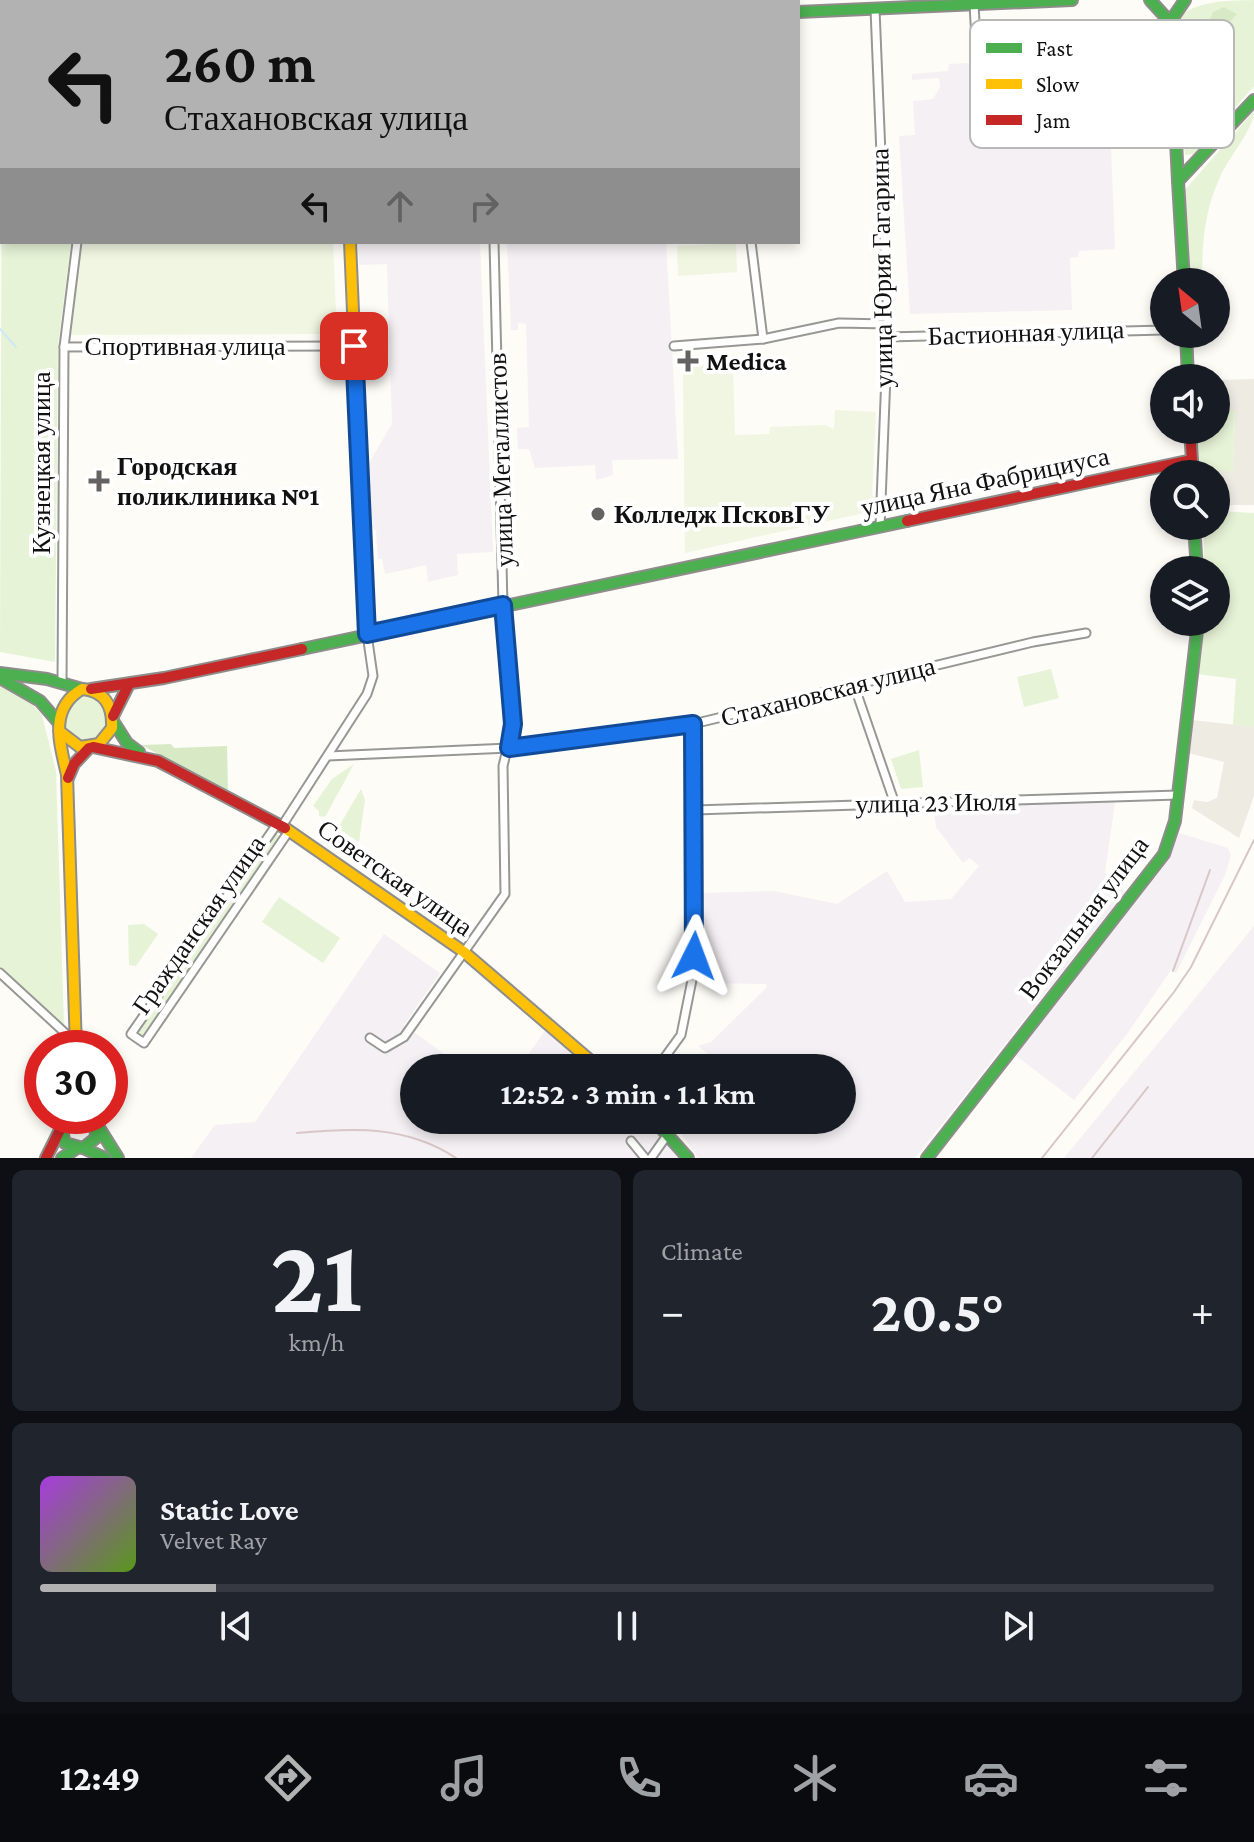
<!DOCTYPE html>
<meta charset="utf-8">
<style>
:root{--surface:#171b24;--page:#20242c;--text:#f1f3f6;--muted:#9ea1a6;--line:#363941;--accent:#b2b2b3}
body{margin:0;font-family:"Crimson Pro",serif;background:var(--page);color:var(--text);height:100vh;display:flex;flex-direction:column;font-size:30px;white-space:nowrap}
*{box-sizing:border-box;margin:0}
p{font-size:26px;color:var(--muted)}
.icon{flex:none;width:44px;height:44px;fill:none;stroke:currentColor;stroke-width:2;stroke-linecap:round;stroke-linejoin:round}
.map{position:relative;height:1158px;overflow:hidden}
.side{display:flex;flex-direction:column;gap:12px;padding:12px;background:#0d0f14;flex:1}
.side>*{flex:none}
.banner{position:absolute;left:0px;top:0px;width:800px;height:244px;box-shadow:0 4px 12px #0003;background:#b2b2b3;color:#111;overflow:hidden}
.needle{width:52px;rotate:331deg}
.tools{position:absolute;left:1150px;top:268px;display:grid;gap:16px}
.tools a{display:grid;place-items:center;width:80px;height:80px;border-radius:50%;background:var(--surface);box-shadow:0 4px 12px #0003;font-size:40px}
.speed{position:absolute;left:24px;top:1030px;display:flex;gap:16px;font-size:40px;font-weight:700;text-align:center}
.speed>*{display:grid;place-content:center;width:104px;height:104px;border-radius:50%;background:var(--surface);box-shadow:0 4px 12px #0003;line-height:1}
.speed .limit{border:12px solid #d22;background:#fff;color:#111}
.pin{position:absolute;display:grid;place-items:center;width:68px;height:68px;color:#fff;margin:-34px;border-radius:16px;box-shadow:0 4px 12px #0006}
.me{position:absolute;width:88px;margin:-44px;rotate:3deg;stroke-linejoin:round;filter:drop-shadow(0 0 6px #0008)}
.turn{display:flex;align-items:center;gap:28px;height:168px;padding:0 32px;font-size:36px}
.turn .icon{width:104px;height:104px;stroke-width:2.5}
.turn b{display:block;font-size:56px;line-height:68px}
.lanes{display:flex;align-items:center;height:76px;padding:0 32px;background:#0003;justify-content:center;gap:40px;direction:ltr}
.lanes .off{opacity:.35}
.big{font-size:60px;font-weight:700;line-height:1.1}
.side .tile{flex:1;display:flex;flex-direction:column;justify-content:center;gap:12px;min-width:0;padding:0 28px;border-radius:12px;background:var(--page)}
.side .dial{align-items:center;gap:0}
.dial b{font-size:104px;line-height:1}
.song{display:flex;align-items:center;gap:24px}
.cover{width:96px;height:96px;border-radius:12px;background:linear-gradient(135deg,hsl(280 70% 55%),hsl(90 70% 35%))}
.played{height:8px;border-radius:4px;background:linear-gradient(90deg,var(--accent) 15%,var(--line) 15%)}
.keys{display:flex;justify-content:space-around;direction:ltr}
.heat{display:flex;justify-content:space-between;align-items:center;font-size:44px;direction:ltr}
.side .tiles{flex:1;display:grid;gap:12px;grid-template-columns:1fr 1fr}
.tile:last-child{grid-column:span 2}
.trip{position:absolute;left:400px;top:1054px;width:456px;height:80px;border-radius:40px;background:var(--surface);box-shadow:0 4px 12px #0003;font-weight:700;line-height:80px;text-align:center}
.dock{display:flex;height:128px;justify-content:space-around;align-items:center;background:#090b0e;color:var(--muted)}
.dock .icon{width:56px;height:56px}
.dock .current{color:var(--accent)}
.dock b{font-size:36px;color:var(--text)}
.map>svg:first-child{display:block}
</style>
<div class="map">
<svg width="1254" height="1158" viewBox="0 0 1254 1158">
<rect width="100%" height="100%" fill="#fdfcf7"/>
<g fill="#f5f0f3">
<polygon points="1080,62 1084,123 1110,122 1115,249 1079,251 1078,257 1070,258 1072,310 910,314 899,136 915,135 913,101 933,99 940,87 939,78 912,80 912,74 948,71 949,64 971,63 972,67"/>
<polygon points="358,242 480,242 493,552 457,554 458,575 428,582 426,565 385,574 382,559 378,559 376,530 369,526 369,463 392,424 387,264 359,265"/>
<polygon points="507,242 666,242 678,459 612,460 613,475 596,480 595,465 535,468 529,449 518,449 517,428 529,427 526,324 518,323 518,330 511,330"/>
<polygon points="1115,802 1105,873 1125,892 915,1158 698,1158 678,1129 688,1120 737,1120 746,1126 755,1120 842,1120 842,1068 711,1068 703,1059 707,1053 698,1046 711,1042 767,987 766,984 702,983 701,893 774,891 837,904 887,871 905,902 951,899 979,866 970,858 963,863 936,827 933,806"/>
<polygon points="1179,833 1228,848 1231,855 1225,875 1176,973 1171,970 1127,1034 1074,1100 1015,1055 1169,860"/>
<polygon points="1254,926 1254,1158 1064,1158 1242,941"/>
<polygon points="384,934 440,973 404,1025 464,1068 414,1068 414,1120 650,1120 682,1158 191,1158 215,1125 255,1122"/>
<polygon points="546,1029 591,1068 519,1068"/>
</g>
<g fill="#e7f3d7">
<path d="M1254,0V86L1195,154L1185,155L1177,20C1194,0 1226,1 1254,0Z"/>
<polygon points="2,89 2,242 71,242 58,345 55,662 0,652"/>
<path d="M1254,111C1254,129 1228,158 1220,177C1204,212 1202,244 1202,282H1188L1184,191Z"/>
<polygon points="1216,410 1235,410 1233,471 1196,471 1196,430 1216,430"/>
<polygon points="1216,511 1254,513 1254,727 1233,725 1236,679 1197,674 1203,622 1216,622 1216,570 1204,570 1204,526 1216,526"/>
<polygon points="1051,669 1059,698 1024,707 1017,677"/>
<polygon points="0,684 25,696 42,715 56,771 64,1025 0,973"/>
<circle cx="86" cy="719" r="22"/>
<polygon points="919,750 923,787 901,789 891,759"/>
<polygon points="354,764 325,817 319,816 319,811 313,806 332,779"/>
<polygon points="361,789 365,800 359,842 338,828"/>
<polygon points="274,832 282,838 145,1037 136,1031"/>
<polygon points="279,897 340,938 323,963 262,922"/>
<polygon points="144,924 158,934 136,966 129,965 128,925"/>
</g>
<g fill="#d8eac5">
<path d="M1224,7L1237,14L1229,23L1207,28V35L1220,44L1225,55L1221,66L1208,72L1207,103L1195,141L1189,136C1190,97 1183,59 1190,19L1202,25L1209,22L1213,12Z"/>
<polygon points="171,744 174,748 227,746 228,791 141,745"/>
</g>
<g fill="#f0f6e1">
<polygon points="81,242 333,242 337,334 70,335"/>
<polygon points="736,243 737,272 678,276 677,246"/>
<polygon points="719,364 733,367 735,435 769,434 770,427 825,425 834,429 835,410 876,412 872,495 877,499 868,512 685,553 683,371 685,367"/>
</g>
<g fill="#edebe2">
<polygon points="1254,379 1254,505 1216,505 1216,474 1196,474 1196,471 1233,471 1235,410 1216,410 1216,380"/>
<polygon points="1192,720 1254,727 1254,796 1239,838 1192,808 1194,800 1207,802 1217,798 1224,762 1188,753"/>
</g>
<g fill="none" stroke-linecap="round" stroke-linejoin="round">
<g stroke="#cde8f7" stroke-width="2">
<polyline points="0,239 1,237"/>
<polyline points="0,329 16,347"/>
</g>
<g stroke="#979795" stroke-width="11">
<g id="street">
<polyline points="11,0 11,2"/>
<polyline points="338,0 338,2"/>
<polyline points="485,0 485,2"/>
<polyline points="682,2 682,0"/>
<polyline points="974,4 977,58"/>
<polyline points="875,9 888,324 880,527"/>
<polyline points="0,100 2,91"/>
<polyline points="751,242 763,339"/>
<polyline points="887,337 1164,330"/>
<polyline points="674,346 763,339 839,323 888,324"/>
<polyline points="64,347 354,346"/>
<polyline points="62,684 64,347 77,242"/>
<polyline points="854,685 895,804"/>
<polyline points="328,756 509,748 693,724 1033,642 1086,633"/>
<polyline points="695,810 1178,795"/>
<polyline points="277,824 131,1034 144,1043 289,831"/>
<polyline points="282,826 367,694 373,676 367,634"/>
<polyline points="0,973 76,1043"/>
<polyline points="370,1038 385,1048 404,1037 505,894 503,766 513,724 503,605 494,242"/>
<polyline points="657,1068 681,1035 693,975 696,864 693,724"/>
<polyline points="631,1141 645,1158"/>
<polyline points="651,1158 668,1134"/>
</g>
</g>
<g stroke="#8e8d8b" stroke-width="14">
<g id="fast">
<polyline points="1150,0 1170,22"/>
<polyline points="798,12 1072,0"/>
<polyline points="0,50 2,50"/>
<polyline points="1178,181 1170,22 1185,0"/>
<polyline points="1184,282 1178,181 1254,100"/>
<polyline points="1186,334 1188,378"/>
<polyline points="1194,526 1197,570"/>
<polyline points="302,649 907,521"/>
<polyline points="0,673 47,679 82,689"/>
<polyline points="0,678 40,701 58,722"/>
<polyline points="113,721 127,743 139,752"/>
<polyline points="654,1120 688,1158"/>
<polyline points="98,1126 118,1158"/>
<polyline points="61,1127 65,1143 83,1148 96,1138 95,1122"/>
<polyline points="83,1148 105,1158"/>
<polyline points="62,1158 77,1148"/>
<polyline points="927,1158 1164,854 1175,821 1198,622"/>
</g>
</g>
<g stroke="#8e8d8b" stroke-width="14">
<g id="slow">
<polyline points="107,0 107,2"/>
<polyline points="350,242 367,634"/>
<path d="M59,731L80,747L99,744L112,728C113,706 105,691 82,689C48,709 60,743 67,775L76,1048"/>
<polyline points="285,828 464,952 599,1068"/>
</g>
</g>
<g stroke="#8e8d8b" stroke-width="14">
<g id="jam">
<polyline points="1192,460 1192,474"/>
<polyline points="907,521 1192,460 1190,430"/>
<polyline points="91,689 164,678 302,649"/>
<polyline points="113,716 129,684"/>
<polyline points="93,747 158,761 285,828"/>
<polyline points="68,778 74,764 89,748"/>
<polyline points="46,1158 67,1116"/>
</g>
</g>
<use href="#street" stroke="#fffffe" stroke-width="7"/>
<use href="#fast" stroke="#4caf50" stroke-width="10"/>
<use href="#slow" stroke="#ffc107" stroke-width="10"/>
<use href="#jam" stroke="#c62828" stroke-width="10"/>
<g stroke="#d9c6c7" stroke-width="2">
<polyline points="1173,971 1210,870"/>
<path d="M297,1133C354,1128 406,1125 456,1158"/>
<polyline points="1042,1158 1174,992 1191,967 1254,840"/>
<polyline points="1092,1158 1148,1087"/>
</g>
</g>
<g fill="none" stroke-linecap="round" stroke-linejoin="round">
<g stroke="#114b97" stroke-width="20">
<polyline id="route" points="354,346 367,634 503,605 513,724 509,748 693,724 694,956"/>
</g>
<use href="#route" stroke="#1a73e8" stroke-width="14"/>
</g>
<g fill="#646362" stroke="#fff" stroke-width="3">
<path d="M684 349h8v8h8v8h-8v8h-8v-8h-8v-8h8z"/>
<path d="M95 469h8v8h8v8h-8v8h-8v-8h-8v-8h8z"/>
<circle cx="598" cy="514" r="8"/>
</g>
<g text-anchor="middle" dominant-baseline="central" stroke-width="8" stroke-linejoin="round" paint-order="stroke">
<g font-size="26" fill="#111" stroke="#fff">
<text transform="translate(882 268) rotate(-91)">улица Юрия Гагарина</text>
<text transform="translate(1026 333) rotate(-2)">Бастионная улица</text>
<text x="185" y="346">Спортивная улица</text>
<text transform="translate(501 460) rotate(-92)">улица Металлистов</text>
<text transform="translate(41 463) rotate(-90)">Кузнецкая улица</text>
<text transform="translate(985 482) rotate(-12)">улица Яна Фабрициуса</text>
<text transform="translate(828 692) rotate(-14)">Стахановская улица</text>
<text transform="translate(936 803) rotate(-1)">улица 23 Июля</text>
<text transform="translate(395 878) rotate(35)">Советская улица</text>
<text transform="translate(1084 918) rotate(-53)">Вокзальная улица</text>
<text transform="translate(199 925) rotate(-55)">Гражданская улица</text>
</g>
<g font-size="26" font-weight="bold" fill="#111" stroke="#fff" text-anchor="start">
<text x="706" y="361">Medica</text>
<text x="117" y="466">Городская<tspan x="117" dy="30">поликлиника №1</tspan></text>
<text x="614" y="514">Колледж ПсковГУ</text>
</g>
</g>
<rect x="970" y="20" width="264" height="128" rx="12" fill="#fff" stroke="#b8b8b8" stroke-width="2"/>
<rect x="986" y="43" width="36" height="10" fill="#4caf50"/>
<rect x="986" y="79" width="36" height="10" fill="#ffc107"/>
<rect x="986" y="115" width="36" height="10" fill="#c62828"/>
<g font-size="22" fill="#111">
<text x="1036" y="56">Fast</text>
<text x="1036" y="92">Slow</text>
<text x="1036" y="128">Jam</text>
</g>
</svg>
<div class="tools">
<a><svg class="needle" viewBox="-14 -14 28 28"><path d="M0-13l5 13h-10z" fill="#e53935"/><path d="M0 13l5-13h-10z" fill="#9ea1a6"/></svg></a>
<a><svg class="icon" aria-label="sound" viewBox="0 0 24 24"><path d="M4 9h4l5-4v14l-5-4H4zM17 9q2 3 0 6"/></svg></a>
<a><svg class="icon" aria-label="search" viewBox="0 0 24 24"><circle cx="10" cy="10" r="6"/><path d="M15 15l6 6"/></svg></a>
<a><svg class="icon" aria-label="layers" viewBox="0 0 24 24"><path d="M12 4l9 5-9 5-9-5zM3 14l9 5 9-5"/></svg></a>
</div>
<div class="speed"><div class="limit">30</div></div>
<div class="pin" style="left:354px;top:346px;background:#d93025"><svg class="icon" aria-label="arrive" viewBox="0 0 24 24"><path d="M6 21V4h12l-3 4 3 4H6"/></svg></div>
<svg class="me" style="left:694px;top:956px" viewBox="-20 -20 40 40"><path d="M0-17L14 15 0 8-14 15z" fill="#1a73e8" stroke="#fff" stroke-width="4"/></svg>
<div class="trip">12:52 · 3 min · 1.1 km</div>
<div class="banner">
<div class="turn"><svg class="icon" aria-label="left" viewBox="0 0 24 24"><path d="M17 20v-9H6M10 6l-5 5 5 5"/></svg><div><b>260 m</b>Стахановская улица</div></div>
<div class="lanes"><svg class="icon" aria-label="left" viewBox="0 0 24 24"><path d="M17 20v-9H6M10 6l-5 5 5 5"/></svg><svg class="icon off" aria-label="ahead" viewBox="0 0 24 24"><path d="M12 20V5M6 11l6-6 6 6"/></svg><svg class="icon off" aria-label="right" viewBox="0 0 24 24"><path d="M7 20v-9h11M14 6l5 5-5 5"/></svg></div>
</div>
</div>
<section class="side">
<div class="tiles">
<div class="tile dial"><b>21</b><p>km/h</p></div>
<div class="tile"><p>Climate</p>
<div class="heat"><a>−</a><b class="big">20.5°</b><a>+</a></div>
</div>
<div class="tile">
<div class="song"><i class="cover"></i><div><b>Static Love</b><p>Velvet Ray</p></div></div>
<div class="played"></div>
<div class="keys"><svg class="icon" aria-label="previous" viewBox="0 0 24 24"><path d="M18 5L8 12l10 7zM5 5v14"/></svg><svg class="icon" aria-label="pause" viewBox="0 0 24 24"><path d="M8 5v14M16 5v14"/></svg><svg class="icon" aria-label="next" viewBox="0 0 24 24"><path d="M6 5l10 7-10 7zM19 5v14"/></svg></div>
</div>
</div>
</section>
<nav class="dock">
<b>12:49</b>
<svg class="icon current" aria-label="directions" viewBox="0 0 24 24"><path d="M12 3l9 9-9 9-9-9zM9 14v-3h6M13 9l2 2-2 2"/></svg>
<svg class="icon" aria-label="music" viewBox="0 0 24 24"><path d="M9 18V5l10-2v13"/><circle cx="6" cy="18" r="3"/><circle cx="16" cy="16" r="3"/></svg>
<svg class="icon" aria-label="phone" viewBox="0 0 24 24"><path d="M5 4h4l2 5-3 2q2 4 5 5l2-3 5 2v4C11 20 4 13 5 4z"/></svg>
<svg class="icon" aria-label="climate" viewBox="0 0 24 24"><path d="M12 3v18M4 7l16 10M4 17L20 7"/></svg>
<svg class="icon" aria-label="car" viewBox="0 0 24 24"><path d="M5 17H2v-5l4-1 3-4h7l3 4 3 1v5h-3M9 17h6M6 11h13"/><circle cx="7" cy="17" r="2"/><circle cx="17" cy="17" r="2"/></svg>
<svg class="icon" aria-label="filters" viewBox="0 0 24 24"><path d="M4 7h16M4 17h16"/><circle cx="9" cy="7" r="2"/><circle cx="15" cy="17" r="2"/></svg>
</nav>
